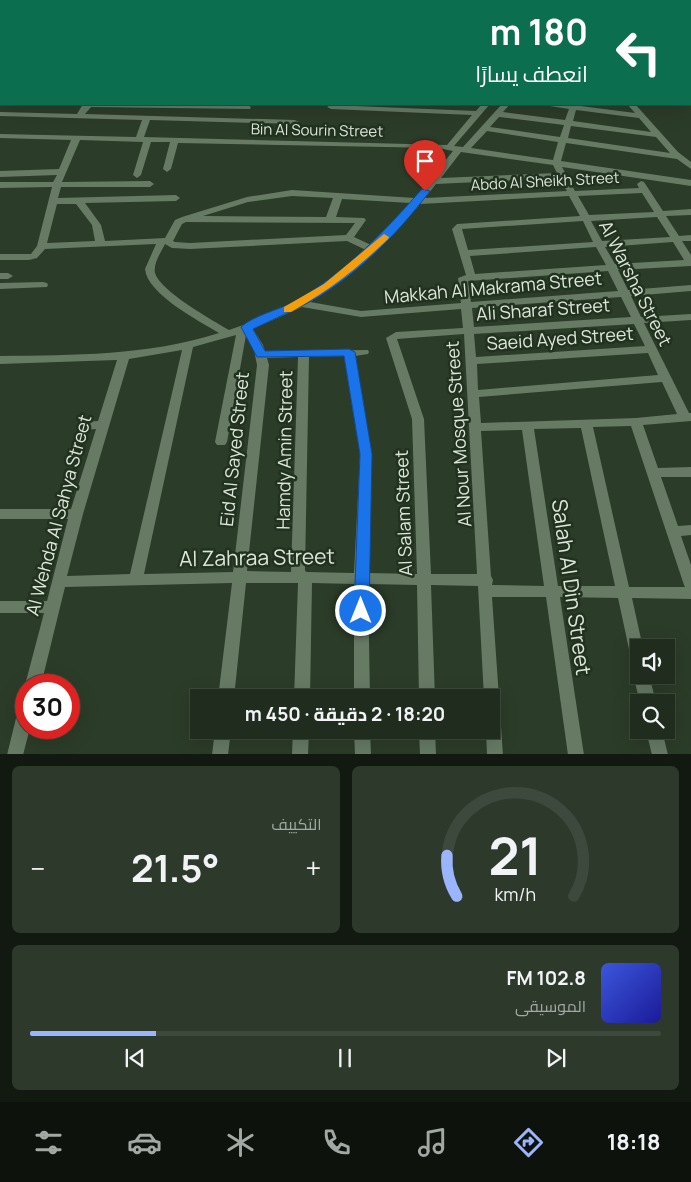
<!DOCTYPE html>
<html lang="ar">
<meta charset="utf-8">
<style>
:root{--surface:#202d1e;--page:#2d392b;--text:#f1f3f6;--muted:#a2a8a4;--line:#3d493c;--accent:#9ab5fd}
body{margin:0;font-family:Manrope,Cairo,sans-serif;background:var(--page);color:var(--text);direction:rtl;height:100vh;display:flex;flex-direction:column;font-size:19px;white-space:nowrap}
*{box-sizing:border-box;margin:0}
p{font-size:16px;color:var(--muted)}
.icon{flex:none;width:28px;height:28px;fill:none;stroke:currentColor;stroke-width:2;stroke-linecap:round;stroke-linejoin:round}
.map{position:relative;height:754px;overflow:hidden;direction:ltr}
.sheet{display:flex;flex-direction:column;gap:12px;padding:12px;background:#121910;flex:1}
.sheet>*{flex:none}
.guide{position:absolute;left:0px;top:0px;width:691px;height:105px;box-shadow:0 5px 20px #0002,0 0 0 1px var(--line);direction:rtl;background:#0b6e4f;color:#fff;overflow:hidden}
.tools{position:absolute;left:630px;top:639px;display:grid;gap:10px}
.tools a{display:grid;place-items:center;width:45px;height:45px;border-radius:0px;background:var(--surface);box-shadow:0 5px 20px #0002,0 0 0 1px var(--line);font-size:25px}
.speed{position:absolute;left:15px;top:674px;display:flex;gap:10px;font-size:25px;font-weight:700;text-align:center}
.speed>*{display:grid;place-content:center;width:65px;height:65px;border-radius:50%;background:var(--surface);box-shadow:0 5px 20px #0002,0 0 0 1px var(--line);line-height:1}
.speed .limit{border:8px solid #d22;background:#fff;color:#111}
.pin{position:absolute;display:grid;place-items:center;width:42px;height:42px;color:#fff;margin:-51px -21px;border-radius:50% 50% 50% 0;rotate:-45deg;box-shadow:0 0 5px #0007}
.pin .icon{rotate:45deg}
.me{position:absolute;width:55px;margin:-28px;rotate:0deg;stroke-linejoin:round;filter:drop-shadow(0 0 4px #0008)}
.turn{display:flex;align-items:center;gap:18px;height:105px;padding:0 20px;font-size:22px}
.turn .icon{width:65px;height:65px;stroke-width:2.5}
.turn b{display:block;font-size:35px;line-height:42px}
.big{font-size:38px;font-weight:700;line-height:1.1}
.sheet .widget{flex:1;display:flex;flex-direction:column;justify-content:center;gap:8px;min-width:0;padding:0 18px;border-radius:8px;background:var(--page)}
.sheet .dial{align-items:center;gap:0}
.dial svg{height:130px;overflow:visible;fill:none;stroke:var(--line);stroke-width:7;stroke-linecap:round;text-anchor:middle}
.dial text{fill:var(--text);stroke:none}
.song{display:flex;align-items:center;gap:15px}
.cover{width:60px;height:60px;border-radius:8px;background:linear-gradient(135deg,hsl(230 70% 55%),hsl(240 70% 35%))}
.played{height:5px;border-radius:2px;background:linear-gradient(90deg,var(--accent) 20%,var(--line) 20%)}
.keys{display:flex;justify-content:space-around;direction:ltr}
.heat{display:flex;justify-content:space-between;align-items:center;font-size:28px;direction:ltr}
.sheet .tiles{flex:1;display:grid;gap:12px;grid-template-columns:1fr 1fr}
.widget:last-child{grid-column:span 2}
.trip{position:absolute;left:190px;top:689px;width:310px;height:50px;border-radius:0px;background:var(--surface);box-shadow:0 5px 20px #0002,0 0 0 1px var(--line);font-weight:700;line-height:50px;text-align:center;direction:rtl}
.dock{display:flex;height:80px;justify-content:space-around;align-items:center;background:#0d120c;color:var(--muted)}
.dock .icon{width:35px;height:35px}
.dock .active{color:var(--accent)}
.dock b{font-size:22px;color:var(--text)}
.map>svg:first-child{display:block}
</style>
<div class="map">
<svg width="691" height="755" viewBox="0 0 691 755">
<rect width="100%" height="100%" fill="#2b3c28"/>
<g fill="none" stroke-linecap="round" stroke-linejoin="round">
<g fill="#667a64" fill-rule="evenodd">
<polygon points="9,0 31,0 32,1 10,1"/>
<rect x="218" y="0" width="6" height="1"/>
<rect x="308" y="0" width="6" height="1"/>
<polygon points="582,0 589,0 590,1 583,1"/>
<rect x="0" y="13" width="1" height="5"/>
<rect x="0" y="33" width="1" height="5"/>
<rect x="0" y="50" width="1" height="4"/>
<rect x="0" y="80" width="1" height="4"/>
<rect x="0" y="93" width="1" height="4"/>
<path d="M83,104L247,105L251,107L250,109L91,107L85,114L295,120L299,122L295,124L150,120L144,137L447,145L472,115L331,109L327,107L331,105L476,111L482,104H490L454,146L463,147L502,104H510L503,112L565,120L569,109L550,106L546,104H565L635,113L627,104H635L678,152L691,162V169L677,159L566,143L561,161L691,180V186L562,167L575,191L639,188L637,184L641,181L644,182L663,211L691,209V215L666,216L679,236L691,235V241H682L691,255V266L618,270L628,290L691,285V291L631,296L641,317L691,314V320L644,323L689,413H691V421L643,425L658,468L691,467V477H661L678,526L691,525V535L681,536L691,565V599L632,598L643,648H639V675H649L656,702H640L633,675L638,669L634,668L632,663L618,598L560,597L584,755H568L546,597H492L503,755H487L486,730H491V698H484L478,586L431,585L435,698H419L417,585L368,584L370,698H354V584L312,583L310,698H294L298,583H246L234,698H218L232,583L65,587L41,685H26V687L25,685L44,613H0V601H47L68,519H0V509H71L96,429L84,430L78,426L84,422L98,421L117,360L0,364V356C74,355 147,356 219,333C199,321 147,294 145,269L156,244L45,249L37,258L29,260H0V254H31L37,246L52,187L0,188V182H53L57,175L0,177V171L59,169L71,140L0,138V134L136,137L142,120L0,116V112L77,114ZM576,110L639,118L651,132L573,121ZM499,117L564,125L560,137L490,127ZM571,126L656,137L670,153L568,138ZM487,131L558,142L553,160L471,148ZM80,140L143,142L133,175L137,178L141,175L151,142H170L163,169L167,172L171,169L178,143L438,148L453,151L415,198L292,190L247,197L182,217L175,220L165,238L105,241L101,225L85,203L176,201L180,198L176,195L58,198L61,187H150L154,184L150,181L62,182ZM461,152L553,165L557,173L441,178ZM560,178L567,191L425,198L436,184ZM642,193L654,212L589,215L578,196ZM292,196L333,198L326,217L203,216L248,202ZM569,196L580,216L457,224L452,229L466,275L458,278L461,303L361,311L310,302C353,276 387,242 420,204ZM342,199L410,203L371,245L354,237L366,220L364,218L336,217ZM57,204H76L92,225L95,241L47,243ZM657,217L670,237L602,241L591,221ZM583,221L593,242L468,250L462,229ZM186,222L355,223L346,235L190,243L175,242L173,241L182,224ZM347,241L366,250C327,288 279,314 229,330C212,320 160,291 155,273C153,264 161,252 165,244L172,248L190,249ZM673,242L684,260L615,264L605,247ZM596,247L606,265L475,274L470,256ZM608,271L618,291L471,302L468,281ZM621,297L631,317L474,327L472,308ZM302,307L361,317L461,309L463,328L396,332L386,338L412,419L417,574L368,573L372,455L355,356L368,354L369,352L368,350L265,351L263,345L253,329ZM634,324L645,346L476,357L474,334ZM464,334L477,574H431L424,419L397,339ZM236,335L215,442L217,445H225L227,442L246,335L253,345L257,365L233,572L144,574L193,347ZM182,350L130,574L67,576L83,514L129,359ZM648,353L658,375L478,390L477,364ZM344,356L360,455L354,573L307,572L305,571L309,357ZM298,357L291,572L247,571L269,365L267,358ZM662,382L677,414L636,418L481,423L479,397ZM631,426L684,585L685,587H629L593,427ZM581,428L615,586H558L534,429ZM522,430L544,586L492,585L493,580L491,576L481,431Z"/>
<polygon points="0,273 8,273 13,276 8,279 0,279"/>
<polygon points="43,282 47,283 48,285 47,287 0,289 0,283"/>
<polygon points="26,703 26,728 30,728 23,755 7,755 18,710 20,705"/>
<polygon points="215,730 231,730 228,755 212,755"/>
<polygon points="293,730 309,730 308,755 292,755"/>
<polygon points="354,730 370,730 371,755 355,755"/>
<polygon points="419,730 435,730 436,755 420,755"/>
<polygon points="646,730 662,730 668,755 652,755"/>
</g>
</g>
<path fill="#1a73e8" stroke="#114b97" d="M422,189L430,191C396,236 352,280 302,306C286,314 269,321 253,329L265,351L349,349L355,352L372,454L369,611L366,615L361,617L356,615L354,611L360,454L344,356L257,357L241,327C252,316 281,309 296,301C346,272 384,232 422,189Z"/>
<path fill="#f59e0b" d="M384,234L389,237L388,239C354,271 331,289 291,312H284V307L324,284Z"/>
<g text-anchor="middle" dominant-baseline="central" stroke-width="5" stroke-linejoin="round" paint-order="stroke">
<g font-size="15" fill="#dce7da" stroke="#21321f">
<text transform="translate(317 130) rotate(1)">Bin Al Sourin Street</text>
<text transform="translate(545 181) rotate(-3)">Abdo Al Sheikh Street</text>
</g>
<g font-size="18" fill="#dce7da" stroke="#21321f">
<text transform="translate(636 283) rotate(63)">Al Warsha Street</text>
<text transform="translate(493 287) rotate(-5)">Makkah Al Makrama Street</text>
<text transform="translate(543 309) rotate(-4)">Ali Sharaf Street</text>
<text transform="translate(560 338) rotate(-4)">Saeid Ayed Street</text>
<text transform="translate(458 434) rotate(-94)">Al Nour Mosque Street</text>
<text transform="translate(234 449) rotate(-84)">Eid Al Sayed Street</text>
<text transform="translate(284 450) rotate(-89)">Hamdy Amin Street</text>
<text transform="translate(403 513) rotate(-92)">Al Salam Street</text>
<text transform="translate(58 515) rotate(-75)">Al Wehda Al Sahya Street</text>
</g>
<g font-size="21" fill="#dce7da" stroke="#21321f">
<text transform="translate(257 557) rotate(-1)">Al Zahraa Street</text>
<text transform="translate(572 587) rotate(82)">Salah Al Din Street</text>
</g>
</g>
</svg>
<div class="tools">
<a><svg class="icon" aria-label="sound" viewBox="0 0 24 24"><path d="M4 9h4l5-4v14l-5-4H4zM17 9q2 3 0 6"/></svg></a>
<a><svg class="icon" aria-label="search" viewBox="0 0 24 24"><circle cx="10" cy="10" r="6"/><path d="M15 15l6 6"/></svg></a>
</div>
<div class="speed"><div class="limit">30</div></div>
<div class="pin" style="left:425px;top:191px;background:#d93025"><svg class="icon" aria-label="arrive" viewBox="0 0 24 24"><path d="M6 21V4h12l-3 4 3 4H6"/></svg></div>
<svg class="me" style="left:361px;top:611px" viewBox="-20 -20 40 40"><circle r="17" fill="#1a73e8" stroke="#fff" stroke-width="3"/><path d="M0-11L8 9 0 5-8 9z" fill="#fff"/></svg>
<div class="trip">18:20 · 2 دقيقة · 450 m</div>
<div class="guide">
<div class="turn"><svg class="icon" aria-label="left" viewBox="0 0 24 24"><path d="M17 20v-9H6M10 6l-5 5 5 5"/></svg><div><b>180 m</b>انعطف يسارًا</div></div>
</div>
</div>
<section class="sheet">
<div class="tiles">
<div class="widget dial"><svg viewBox="0 0 100 80">
<path d="M14 69A42 42 0 1 1 86 69"/>
<path d="M14 69A42 42 0 0 1 8 44" stroke="#9ab5fd"/>
<text x="50" y="56" font-size="32" font-weight="700">21</text>
<text x="50" y="72" font-size="11">km/h</text>
</svg></div>
<div class="widget"><p>التكييف</p>
<div class="heat"><a>−</a><b class="big">21.5°</b><a>+</a></div>
</div>
<div class="widget">
<div class="song"><i class="cover"></i><div><b>102.8 FM</b><p>الموسيقى</p></div></div>
<div class="played"></div>
<div class="keys"><svg class="icon" aria-label="previous" viewBox="0 0 24 24"><path d="M18 5L8 12l10 7zM5 5v14"/></svg><svg class="icon" aria-label="pause" viewBox="0 0 24 24"><path d="M8 5v14M16 5v14"/></svg><svg class="icon" aria-label="next" viewBox="0 0 24 24"><path d="M6 5l10 7-10 7zM19 5v14"/></svg></div>
</div>
</div>
</section>
<nav class="dock">
<b>18:18</b>
<svg class="icon active" aria-label="directions" viewBox="0 0 24 24"><path d="M12 3l9 9-9 9-9-9zM9 14v-3h6M13 9l2 2-2 2"/></svg>
<svg class="icon" aria-label="music" viewBox="0 0 24 24"><path d="M9 18V5l10-2v13"/><circle cx="6" cy="18" r="3"/><circle cx="16" cy="16" r="3"/></svg>
<svg class="icon" aria-label="phone" viewBox="0 0 24 24"><path d="M5 4h4l2 5-3 2q2 4 5 5l2-3 5 2v4C11 20 4 13 5 4z"/></svg>
<svg class="icon" aria-label="climate" viewBox="0 0 24 24"><path d="M12 3v18M4 7l16 10M4 17L20 7"/></svg>
<svg class="icon" aria-label="car" viewBox="0 0 24 24"><path d="M5 17H2v-5l4-1 3-4h7l3 4 3 1v5h-3M9 17h6M6 11h13"/><circle cx="7" cy="17" r="2"/><circle cx="17" cy="17" r="2"/></svg>
<svg class="icon" aria-label="filters" viewBox="0 0 24 24"><path d="M4 7h16M4 17h16"/><circle cx="9" cy="7" r="2"/><circle cx="15" cy="17" r="2"/></svg>
</nav>
